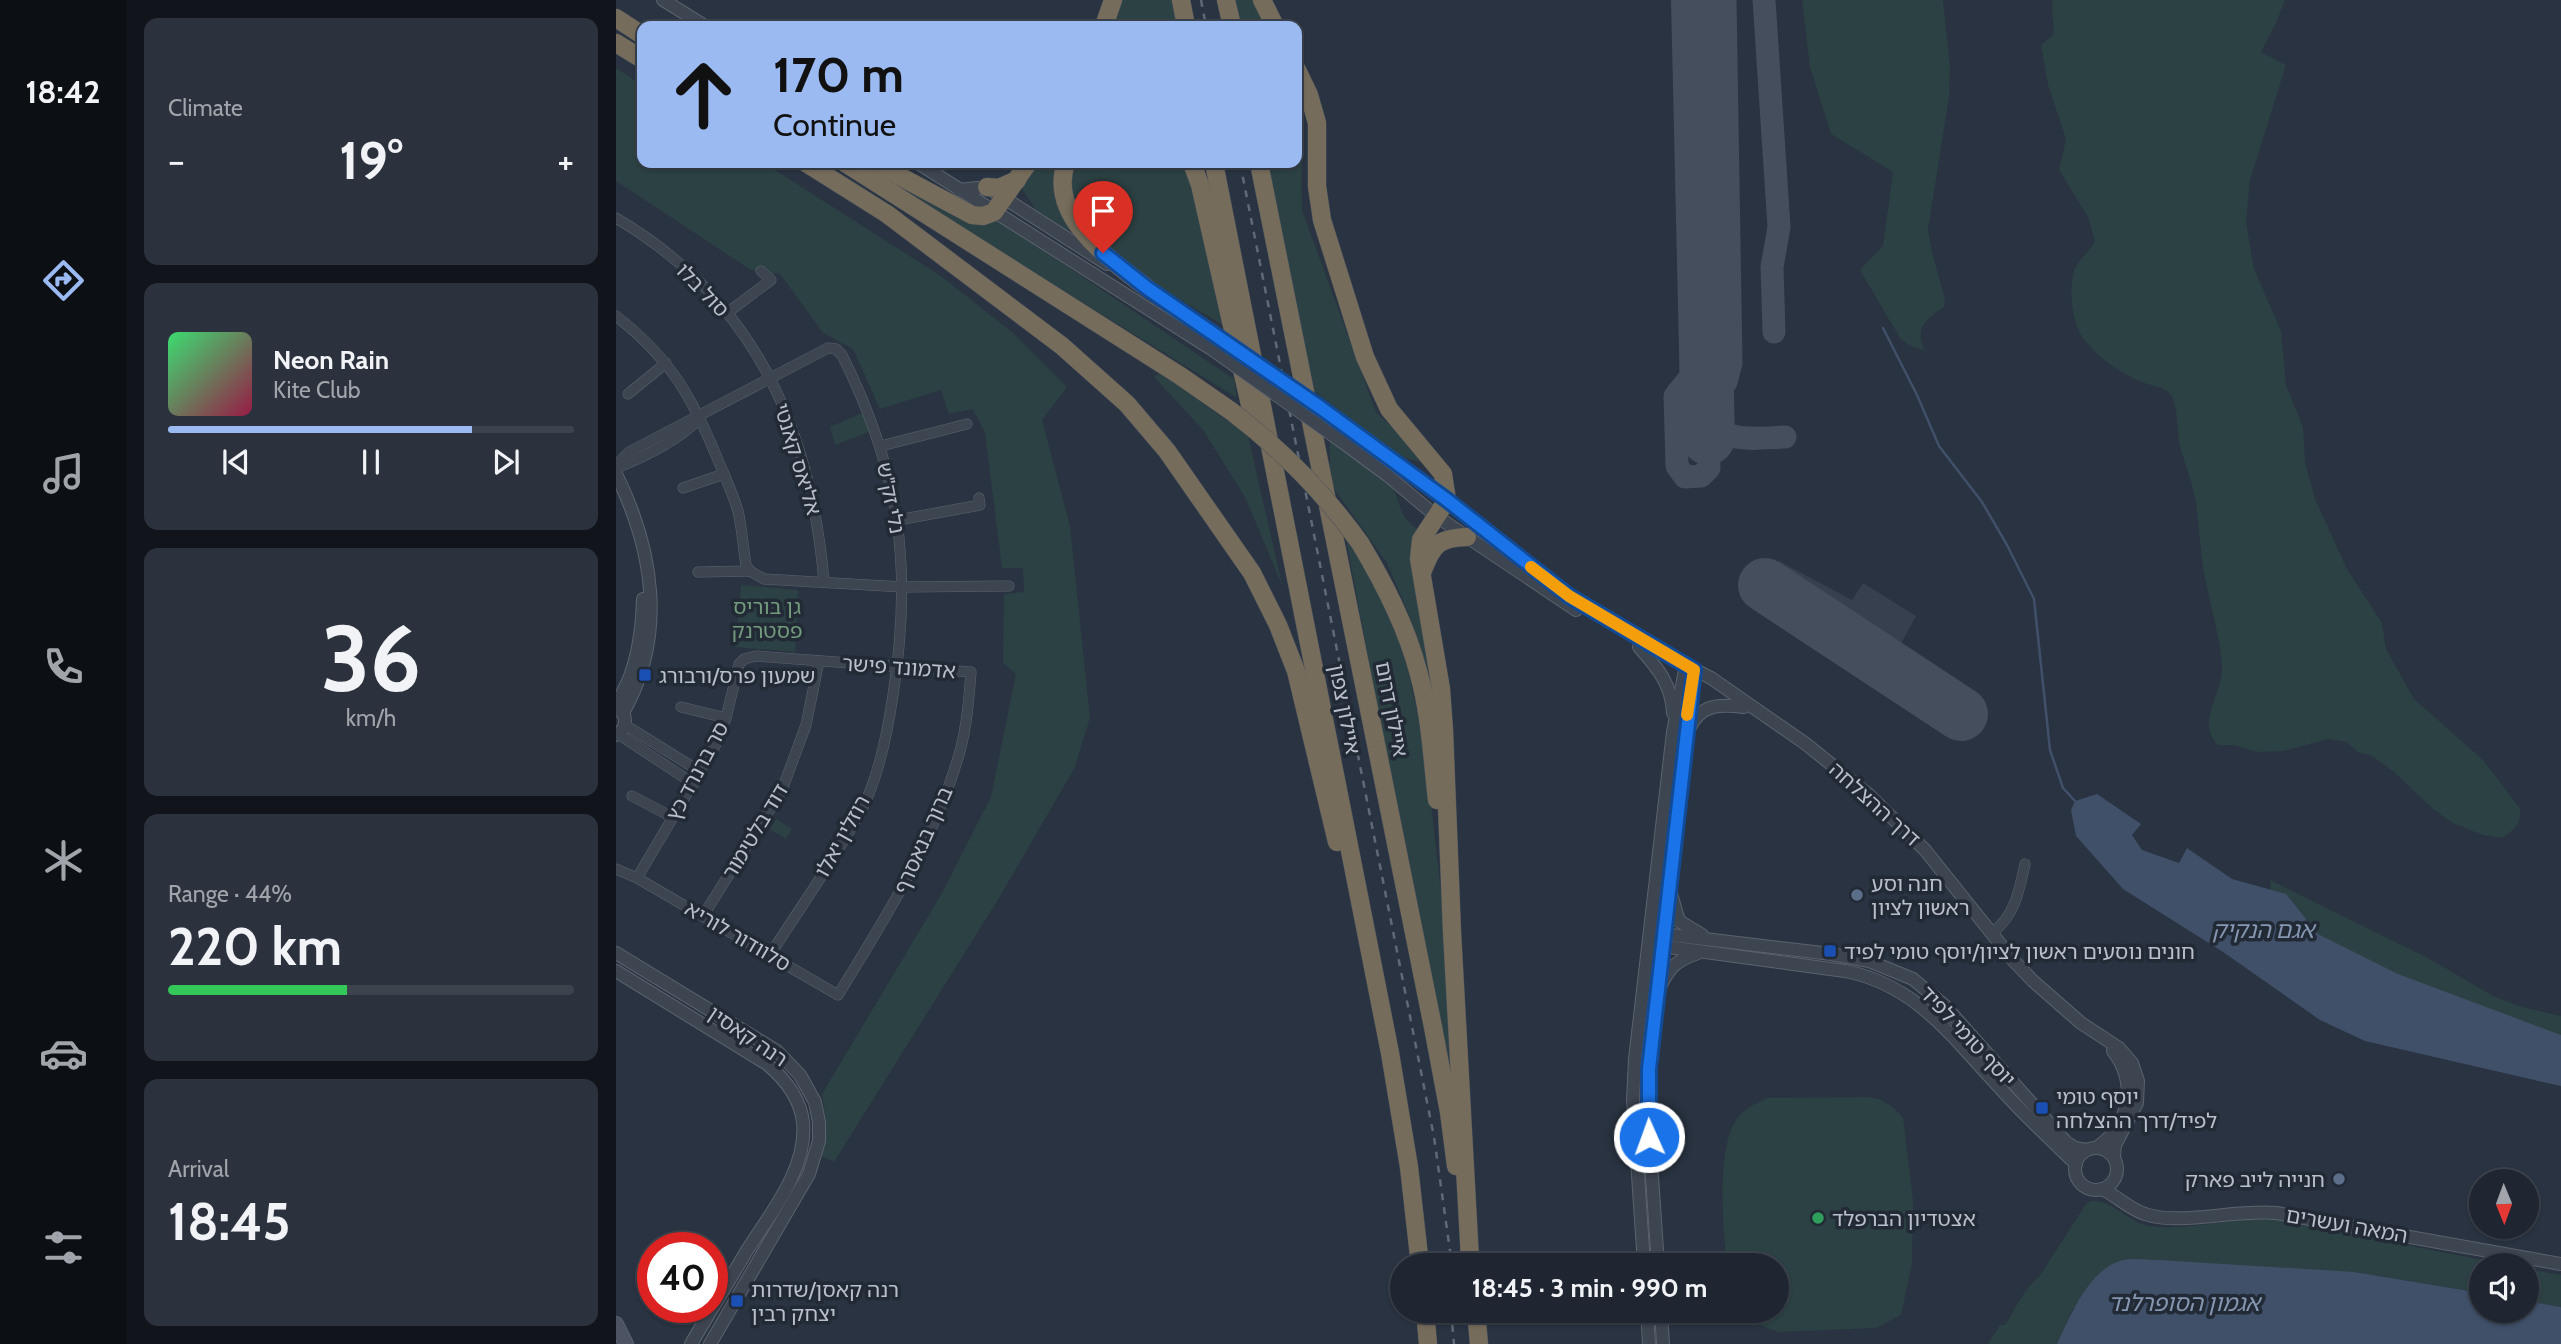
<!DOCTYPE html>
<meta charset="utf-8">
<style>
:root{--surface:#1f2631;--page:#2c323d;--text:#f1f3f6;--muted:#a1a5ab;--line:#3c434d;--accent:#9abaf1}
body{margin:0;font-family:Cabin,"Noto Sans Hebrew",sans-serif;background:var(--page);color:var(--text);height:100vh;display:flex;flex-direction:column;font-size:26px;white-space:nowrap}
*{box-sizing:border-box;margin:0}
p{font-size:23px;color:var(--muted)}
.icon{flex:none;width:38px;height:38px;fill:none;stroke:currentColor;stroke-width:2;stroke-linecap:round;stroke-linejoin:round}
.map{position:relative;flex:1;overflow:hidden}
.drawer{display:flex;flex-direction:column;gap:18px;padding:18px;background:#11151b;width:490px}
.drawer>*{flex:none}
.banner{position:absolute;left:21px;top:21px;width:665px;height:147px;border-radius:14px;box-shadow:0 2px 5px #0004,0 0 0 2px var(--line);background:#9abaf1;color:#111;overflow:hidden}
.needle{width:46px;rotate:179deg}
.controls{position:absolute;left:1853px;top:1169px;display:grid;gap:14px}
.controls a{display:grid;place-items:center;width:70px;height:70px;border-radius:50%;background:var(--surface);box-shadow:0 2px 5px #0004,0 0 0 2px var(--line);font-size:35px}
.speed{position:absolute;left:21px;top:1232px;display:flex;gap:14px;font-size:35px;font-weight:700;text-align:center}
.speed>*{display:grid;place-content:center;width:91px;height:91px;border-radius:50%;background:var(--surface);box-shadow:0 2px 5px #0004,0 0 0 2px var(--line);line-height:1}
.speed .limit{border:10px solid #d22;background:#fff;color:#111}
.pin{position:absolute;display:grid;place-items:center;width:60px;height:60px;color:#fff;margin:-72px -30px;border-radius:50% 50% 50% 0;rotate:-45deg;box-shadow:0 0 7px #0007}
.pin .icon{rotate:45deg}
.me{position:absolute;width:77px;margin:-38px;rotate:358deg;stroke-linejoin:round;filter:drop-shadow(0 0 5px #0008)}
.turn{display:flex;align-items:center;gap:24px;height:147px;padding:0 21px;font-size:32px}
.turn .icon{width:91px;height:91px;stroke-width:2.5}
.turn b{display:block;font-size:49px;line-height:60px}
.big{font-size:52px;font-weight:700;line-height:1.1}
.drawer .card{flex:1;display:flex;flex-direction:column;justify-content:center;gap:10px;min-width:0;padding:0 24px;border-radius:14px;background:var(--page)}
.drawer .dial{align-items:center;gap:0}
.dial b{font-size:91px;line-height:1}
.song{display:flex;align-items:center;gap:21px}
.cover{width:84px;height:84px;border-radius:10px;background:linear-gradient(135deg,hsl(140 70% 55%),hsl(340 70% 35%))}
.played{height:7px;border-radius:4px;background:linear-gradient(90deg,var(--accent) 75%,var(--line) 75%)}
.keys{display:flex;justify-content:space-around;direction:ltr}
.heat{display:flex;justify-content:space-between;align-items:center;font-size:38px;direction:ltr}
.charge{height:10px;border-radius:5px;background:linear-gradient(90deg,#34c759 44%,var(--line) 0)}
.trip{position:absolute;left:774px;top:1253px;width:399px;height:70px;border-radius:35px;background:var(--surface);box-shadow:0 2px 5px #0004,0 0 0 2px var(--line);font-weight:700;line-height:70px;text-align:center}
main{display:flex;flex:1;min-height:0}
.dock{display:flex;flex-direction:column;width:126px;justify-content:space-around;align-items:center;background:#0c0f14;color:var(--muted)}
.dock .icon{width:49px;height:49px}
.dock .selected{color:var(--accent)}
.dock b{font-size:32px;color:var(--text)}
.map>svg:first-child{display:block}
</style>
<main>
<nav class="dock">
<b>18:42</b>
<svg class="icon selected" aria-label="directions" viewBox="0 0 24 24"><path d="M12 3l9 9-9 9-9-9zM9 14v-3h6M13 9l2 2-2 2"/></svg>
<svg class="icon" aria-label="music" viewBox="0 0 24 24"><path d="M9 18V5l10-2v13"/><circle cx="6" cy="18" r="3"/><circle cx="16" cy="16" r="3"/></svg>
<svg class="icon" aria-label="phone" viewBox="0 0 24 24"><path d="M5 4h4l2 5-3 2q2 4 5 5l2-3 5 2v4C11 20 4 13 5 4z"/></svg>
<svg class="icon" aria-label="climate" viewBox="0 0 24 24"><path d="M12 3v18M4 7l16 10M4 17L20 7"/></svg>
<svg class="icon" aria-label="car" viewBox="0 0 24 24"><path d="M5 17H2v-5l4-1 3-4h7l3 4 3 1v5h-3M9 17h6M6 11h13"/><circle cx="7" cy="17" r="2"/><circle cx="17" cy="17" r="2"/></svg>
<svg class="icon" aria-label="filters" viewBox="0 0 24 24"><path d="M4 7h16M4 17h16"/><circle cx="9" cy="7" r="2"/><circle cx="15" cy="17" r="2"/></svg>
</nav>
<section class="drawer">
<div class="card"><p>Climate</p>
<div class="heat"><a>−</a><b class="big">19°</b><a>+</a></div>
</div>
<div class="card">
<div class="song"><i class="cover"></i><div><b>Neon Rain</b><p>Kite Club</p></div></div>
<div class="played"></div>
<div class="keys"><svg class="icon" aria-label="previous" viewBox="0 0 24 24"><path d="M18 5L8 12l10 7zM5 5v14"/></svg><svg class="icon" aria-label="pause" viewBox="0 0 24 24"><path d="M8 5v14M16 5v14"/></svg><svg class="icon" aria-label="next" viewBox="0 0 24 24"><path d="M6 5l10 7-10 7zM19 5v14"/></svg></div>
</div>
<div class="card dial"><b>36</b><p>km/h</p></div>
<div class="card"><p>Range · 44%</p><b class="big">220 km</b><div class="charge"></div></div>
<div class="card"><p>Arrival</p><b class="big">18:45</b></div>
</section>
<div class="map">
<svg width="1945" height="1344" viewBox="0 0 1945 1344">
<rect width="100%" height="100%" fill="#293341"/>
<polygon fill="#37404e" points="1163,561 1236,600 1247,583 1300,616 1278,657 1149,578"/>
<g fill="#2c4143">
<polygon points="505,0 556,0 561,26 496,26"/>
<polygon points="616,0 637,0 648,26 621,26"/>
<path d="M1186,0H1327L1334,68L1333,97L1312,229L1316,252L1329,299L1328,307C1309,320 1298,327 1309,351L1293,345L1284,338L1244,270L1267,246L1277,172L1215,134L1194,67Z"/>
<path d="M1437,0H1669L1660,23L1645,52L1670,65L1634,180L1630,221L1638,269L1665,331L1670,385L1687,427L1689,462L1699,499L1731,569L1766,623L1770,649L1798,699L1867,760L1903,807C1908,822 1898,830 1886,838L1867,835L1837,823L1817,809L1779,773L1756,756L1742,752L1730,742L1712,739L1668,751L1642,752L1617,745H1602C1580,724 1605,694 1606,670C1607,651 1595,607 1591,587C1584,559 1584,531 1580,503C1577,484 1569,465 1564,446C1561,433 1562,411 1557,399C1551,386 1538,387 1526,382C1506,374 1484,359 1470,342C1456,326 1452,291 1458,271C1462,259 1474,252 1479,241L1472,217L1443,170L1450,139L1432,85L1425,45L1437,35C1439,22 1434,14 1437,0Z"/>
<polygon points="0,68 26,85 26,163 148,163 325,276 396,332 451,387 426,420 454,526 474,718 458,769 383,898 218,1162 202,1155 210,1121 206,1094 326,893 375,797 400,674 387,663 388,594 408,592 407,568 386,568 369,433 357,409 333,414 325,390 264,409 237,349 207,333 164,274 135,270 0,181"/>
<polygon points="681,97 685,107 686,210 760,412 812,461 804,462 782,456 696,389 649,163 681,163"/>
<polygon points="242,163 354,220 370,223 384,221 618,379 621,398"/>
<polygon points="418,163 441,163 439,181 456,226 450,233 423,214 403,185"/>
<path d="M456,163H570L607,325C558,295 434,234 456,163Z"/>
<polygon points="544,373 632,435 666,585 629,497 587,430 538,377"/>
<polygon points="248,412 253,432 219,445 214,427"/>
<path d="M714,440C732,454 757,467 773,484C788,501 778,514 803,530L817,669L811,674L794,617L771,563L714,483Z"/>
<path d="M730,539C741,556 756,574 765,592C807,688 813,791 825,893C833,973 843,1052 845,1132L809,959Z"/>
<polygon points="125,585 182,590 179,652 119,647"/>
<polygon points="160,819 176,829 170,839 154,829"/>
<polygon points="1654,880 1810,957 1877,996 1903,1006 1945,1016 1945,1044 1825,1001 1656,909"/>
<path d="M1251,1097C1267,1099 1277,1105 1287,1118L1297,1200L1296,1264L1285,1315L1260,1328L1162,1332L1131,1320L1121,1311H1160V1265H1111C1107,1229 1100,1151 1120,1120C1127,1109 1139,1104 1151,1098Z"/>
<path d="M1475,1201C1496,1199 1512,1222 1533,1226C1572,1232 1617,1216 1659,1220L1893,1265H1866L1865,1293L1738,1272L1457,1308L1441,1344H1372L1384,1325H1389C1400,1308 1408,1288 1423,1277L1470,1204Z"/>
<polygon points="1911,1269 1945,1275 1945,1307 1911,1301"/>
</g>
<g fill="#405069">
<polygon points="1481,794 1525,824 1516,835 1526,850 1563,863 1571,848 1616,879 1670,894 1702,934 1782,974 1945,1035 1945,1086 1749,1041 1704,1020 1607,952 1507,889 1460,836 1455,810 1459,801"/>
<path d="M1543,1260L1738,1272L1865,1293L1866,1311H1911V1301L1945,1307V1344H1441C1453,1318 1473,1270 1504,1261C1515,1257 1531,1260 1543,1260Z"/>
</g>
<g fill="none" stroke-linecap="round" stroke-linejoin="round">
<polyline stroke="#405069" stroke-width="2.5" points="1267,328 1301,395 1323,446 1366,502 1391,545 1418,599 1434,750 1447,788 1459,801"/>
<g stroke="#444e5c" stroke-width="23">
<path d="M1109,0L1115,363L1110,382L1102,391C1102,400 1100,415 1102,424C1109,445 1152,437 1169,437"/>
<polyline points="1148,0 1163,227 1156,267 1158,332"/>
<polyline points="1090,358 1059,396 1061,466 1069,477 1085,476 1093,468 1092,438"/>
</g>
<g stroke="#444e5c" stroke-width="54">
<polyline points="1082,0 1092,438"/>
<polyline points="1149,585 1345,714"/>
</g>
<g stroke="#5b636e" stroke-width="11">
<g id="minor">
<path d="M0,218C138,299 195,428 208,582"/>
<polyline points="111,313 155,280 145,271"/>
<path d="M0,316C55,359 76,397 102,460C109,477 117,494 122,511C126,528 127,547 130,565L134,571"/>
<polyline points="12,394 50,363"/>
<polyline points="265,446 351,424"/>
<path d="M0,466L13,452L212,348L220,349L226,355C284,471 297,567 277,695C272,729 263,775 247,807C220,858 185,906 154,955"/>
<path d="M0,468C26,458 67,438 84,417"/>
<polyline points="67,488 108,474"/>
<polyline points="282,520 364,505 363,498"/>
<polyline points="134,571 148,579 287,587 393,586"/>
<polyline points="82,572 134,571"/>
<polyline points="65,707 110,718"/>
<polyline points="9,725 85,772"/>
<polyline points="2,734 78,784"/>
<polyline points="16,796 56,817"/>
<path d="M0,869L21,878L222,995C270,917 319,840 344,751C351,725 353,698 355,672L140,656L128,659L123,664L110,718L99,746L21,878"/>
<polyline points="87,916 166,790 190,725 203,661"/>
<path d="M1376,933C1399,916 1403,891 1409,864"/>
</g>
</g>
<g stroke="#5b636e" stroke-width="14">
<g id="tertiary">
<polyline points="47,0 89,26"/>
<polyline points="302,163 597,350"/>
<polyline points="343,190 371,187 491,264"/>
<polyline points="525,285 586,324"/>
<polyline points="724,422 831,500 952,596 1056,658 1095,678 1190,744 1253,795 1309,850 1397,960 1417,981 1465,1023 1503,1048 1516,1063 1522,1081 1521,1103 1499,1145 1498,1157"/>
<polyline points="725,441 771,475 820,516 960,610"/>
<path d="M0,474C38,551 51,636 7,713"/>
<path d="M1023,647C1041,667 1056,685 1057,713"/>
<path d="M0,703C20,675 26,633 27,599"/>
<path d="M1073,729C1084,704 1104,704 1128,707"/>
<path d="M0,735C12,728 12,715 1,708"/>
<polyline points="1055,894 1063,921 1086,935"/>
<polyline points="1040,936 1047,934 1215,954 1253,961 1297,979 1328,1005 1450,1142 1459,1148 1470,1150"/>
<path d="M1039,942L1045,946L1229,971C1301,985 1336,1037 1384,1088C1408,1115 1434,1139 1460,1164"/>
<polyline points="0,953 161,1051 184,1075 199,1102 203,1122 203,1141 193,1174 94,1344"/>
<path d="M0,971L151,1064C169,1079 184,1097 187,1122C192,1169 153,1215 130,1252C112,1283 93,1313 75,1344"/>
<path d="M1045,985C1054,966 1062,960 1082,953"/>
<path d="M1480,1148C1514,1125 1522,1083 1497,1051"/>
<circle cx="1480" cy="1169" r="21"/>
<path d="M1486,1189C1501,1196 1513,1209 1529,1214C1563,1226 1620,1209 1660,1213L1945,1264"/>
<polyline points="1028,1265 1017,1100 1019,1059 1057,732 1070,665"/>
<polyline points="1042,1265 1032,1118 1033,1069 1078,669"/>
<polyline points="1031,1311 1033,1344"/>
<polyline points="1045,1311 1047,1344"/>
</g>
</g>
<g stroke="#5b636e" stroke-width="16">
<polyline id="secondary" points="0,1324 10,1344"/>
</g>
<g stroke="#48505b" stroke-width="19">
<g id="motorway">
<polyline points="565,0 570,26"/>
<polyline points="610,0 616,26"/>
<polyline points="646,0 659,26"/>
<polyline points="0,18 26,35"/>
<polyline points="488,26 497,0"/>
<polyline points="0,43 26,59"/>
<polyline points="681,70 693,95 701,123 701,186 706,220 749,357 773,409 827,474 831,500 805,540 803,559 825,689 828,730 836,932 854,1259"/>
<polyline points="190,163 271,214 446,346 511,404 551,451 636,573 662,625 680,671 721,842"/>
<polyline points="229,163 563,375 615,411"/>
<polyline points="259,163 356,215 367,216 378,212 412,163"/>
<path d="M450,163C431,217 495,260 531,288"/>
<polyline points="576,163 584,185 637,418"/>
<polyline points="598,163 774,1053 793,1167 804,1265"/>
<polyline points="643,163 817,1027 833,1112 840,1166"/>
<polyline points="371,187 383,188 401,180"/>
<path d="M744,543C768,583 790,625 802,671C814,712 816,757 821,800"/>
<path d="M807,570C817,544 823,538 851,537"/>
<polyline points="809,1311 812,1344"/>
<polyline points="860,1311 863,1344"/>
</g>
</g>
<use href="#minor" stroke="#3d4551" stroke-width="10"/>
<use href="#tertiary" stroke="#3d4551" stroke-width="12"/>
<use href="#secondary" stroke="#4c5464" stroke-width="14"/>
<use href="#motorway" stroke="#766c5b" stroke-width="18"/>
<g stroke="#606977" stroke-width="2.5" stroke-dasharray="7 7" stroke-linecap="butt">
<polyline points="585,0 590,26"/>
<polyline points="624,163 818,1137 836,1265"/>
<polyline points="835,1311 838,1344"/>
</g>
<g stroke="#5b636e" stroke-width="14" stroke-linecap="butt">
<g id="tertiary-bridge">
<polyline points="586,324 724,422"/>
<polyline points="597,350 725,441"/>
</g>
</g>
<g stroke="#48505b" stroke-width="19" stroke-linecap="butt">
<path id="motorway-bridge" d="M615,411C665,449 707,491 744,543"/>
</g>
<use href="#tertiary-bridge" stroke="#3d4551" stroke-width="12"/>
<use href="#motorway-bridge" stroke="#766c5b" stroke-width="18"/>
</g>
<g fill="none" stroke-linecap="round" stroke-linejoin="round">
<g stroke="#114b97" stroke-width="18">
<polyline id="route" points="487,253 531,288 705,408 831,500 953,596 1078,670 1033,1069 1033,1137"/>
</g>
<use href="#route" stroke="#1a73e8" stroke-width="12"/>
<polyline stroke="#f59e0b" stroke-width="12" points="915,567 953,596 1078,670 1071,715"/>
</g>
<g fill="#1a4fb4" stroke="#222a36" stroke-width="2.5">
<rect x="22" y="668" width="14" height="14" rx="3.5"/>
<rect x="1207" y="944" width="14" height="14" rx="3.5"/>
<rect x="1419" y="1101" width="14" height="14" rx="3.5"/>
<rect x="114" y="1294" width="14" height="14" rx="3.5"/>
</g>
<g fill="#5c6f8a" stroke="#222a36" stroke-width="2.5">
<circle cx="1241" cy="895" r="7"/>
<circle cx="1723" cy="1179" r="7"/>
</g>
<circle fill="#2e9e5b" stroke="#222a36" stroke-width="2.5" cx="1202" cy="1218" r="7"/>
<g text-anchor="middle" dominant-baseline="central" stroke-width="7" stroke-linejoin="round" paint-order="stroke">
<g font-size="21" fill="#bac0cb" stroke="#222a36">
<text transform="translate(87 290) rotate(46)">סול בלו</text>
<text transform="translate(182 459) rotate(73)">אליאס קאנטי</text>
<text transform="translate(275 498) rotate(79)">נלי זק"ש</text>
<text transform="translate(283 667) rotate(4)">אדמונד פישר</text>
<text transform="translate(729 709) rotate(79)">איילון צפון</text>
<text transform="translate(776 709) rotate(79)">איילון דרום</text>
<text transform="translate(81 771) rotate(-62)">סר ברנרד כץ</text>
<text transform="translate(1259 804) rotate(42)">דרך ההצלחה</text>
<text transform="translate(139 831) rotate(-59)">דוד בלטימור</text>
<text transform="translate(226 836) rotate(-61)">רוזלין יאלו</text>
<text transform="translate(307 840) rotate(-66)">ברוך בנאסרף</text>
<text transform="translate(122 936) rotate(30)">סלוודור לוריא</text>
<text transform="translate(132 1036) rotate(34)">רנה קאסין</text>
<text transform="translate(1352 1036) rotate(47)">יוסף טומי לפיד</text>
<text transform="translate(1731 1225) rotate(10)">המאה ועשרים</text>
</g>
<g font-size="21" fill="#739a7d" stroke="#222a36">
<text x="151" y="606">גן בוריס<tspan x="151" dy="24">פסטרנק</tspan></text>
</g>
<g font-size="21" fill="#bac0cb" stroke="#222a36" text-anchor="start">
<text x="43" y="675">שמעון פרס/ורבורג</text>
<text x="1255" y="883">חנה וסע<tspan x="1255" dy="24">ראשון לציון</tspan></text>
<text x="1228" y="951">חונים נוסעים ראשון לציון/יוסף טומי לפיד</text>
<text x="1440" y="1096">יוסף טומי<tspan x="1440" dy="24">לפיד/דרך ההצלחה</tspan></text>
<text x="1709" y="1179" text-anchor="end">חנייה לייב פארק</text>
<text x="1216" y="1218">אצטדיון הברפלד</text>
<text x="135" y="1289">רנה קאסן/שדרות<tspan x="135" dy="24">יצחק רבין</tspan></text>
</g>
<g font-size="23" font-style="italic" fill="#8596b0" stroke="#222a36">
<text x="1647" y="930">אגם הנקיק</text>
<text x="1568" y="1303">אגמון הסופרלנד</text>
</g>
</g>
</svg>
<div class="controls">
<a><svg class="needle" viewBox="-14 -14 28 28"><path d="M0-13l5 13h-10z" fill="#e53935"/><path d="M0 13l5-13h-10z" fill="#a1a5ab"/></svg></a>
<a><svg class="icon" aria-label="sound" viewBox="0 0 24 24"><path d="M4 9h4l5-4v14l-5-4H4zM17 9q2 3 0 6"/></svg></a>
</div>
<div class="speed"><div class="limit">40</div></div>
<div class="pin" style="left:487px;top:253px;background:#d93025"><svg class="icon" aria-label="arrive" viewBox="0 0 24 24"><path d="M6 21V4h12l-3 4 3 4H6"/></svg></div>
<svg class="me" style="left:1033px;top:1137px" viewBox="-20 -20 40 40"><circle r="17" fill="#1a73e8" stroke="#fff" stroke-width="3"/><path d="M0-11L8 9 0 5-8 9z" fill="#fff"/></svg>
<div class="trip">18:45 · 3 min · 990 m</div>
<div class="banner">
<div class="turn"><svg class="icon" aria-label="ahead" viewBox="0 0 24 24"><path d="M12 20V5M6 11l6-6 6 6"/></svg><div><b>170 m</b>Continue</div></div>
</div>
</div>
</main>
